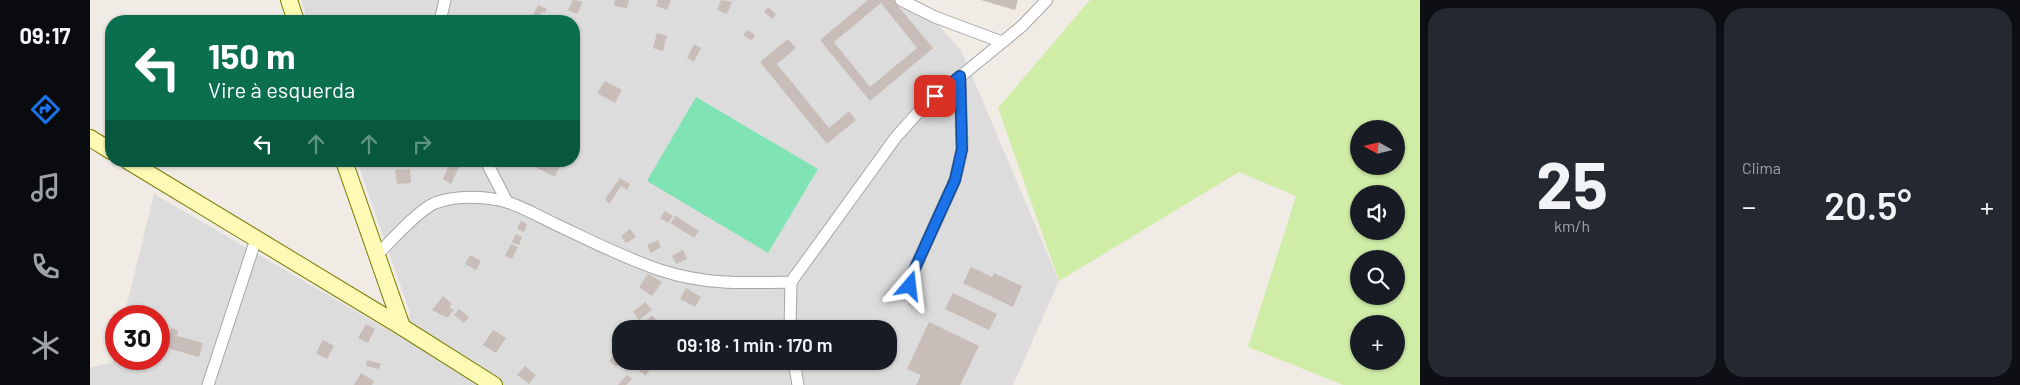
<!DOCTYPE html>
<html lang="pt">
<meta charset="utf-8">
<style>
:root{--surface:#171b24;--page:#242831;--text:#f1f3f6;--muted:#9ea1a6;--accent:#1a73e8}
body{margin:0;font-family:Barlow,sans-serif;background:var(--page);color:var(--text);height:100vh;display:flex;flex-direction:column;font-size:19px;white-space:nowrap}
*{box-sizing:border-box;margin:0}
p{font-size:16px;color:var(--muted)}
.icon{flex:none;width:28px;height:28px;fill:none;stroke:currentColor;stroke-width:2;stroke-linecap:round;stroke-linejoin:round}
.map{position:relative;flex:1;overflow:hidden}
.panel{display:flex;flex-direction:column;gap:8px;padding:8px;background:#0d0f14;width:600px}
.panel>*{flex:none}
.banner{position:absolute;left:15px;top:15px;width:475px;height:152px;border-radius:20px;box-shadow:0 1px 4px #0004;background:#0b6e4f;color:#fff;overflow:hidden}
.needle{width:32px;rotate:278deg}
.controls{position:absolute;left:1260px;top:120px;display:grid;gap:10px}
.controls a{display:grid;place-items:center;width:55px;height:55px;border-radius:50%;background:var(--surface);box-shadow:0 1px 4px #0004;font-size:25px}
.speed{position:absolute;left:15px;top:305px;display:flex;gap:10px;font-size:25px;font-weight:700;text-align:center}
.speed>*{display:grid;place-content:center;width:65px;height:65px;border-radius:50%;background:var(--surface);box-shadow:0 1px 4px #0004;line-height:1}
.speed .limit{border:8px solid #d22;background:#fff;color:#111}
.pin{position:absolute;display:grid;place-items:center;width:42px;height:42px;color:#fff;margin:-21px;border-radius:10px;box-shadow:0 2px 8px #0006}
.me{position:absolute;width:55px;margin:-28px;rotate:17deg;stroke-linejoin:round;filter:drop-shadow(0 0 4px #0008)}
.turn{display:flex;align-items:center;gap:18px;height:105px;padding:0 20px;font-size:22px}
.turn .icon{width:65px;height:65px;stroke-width:2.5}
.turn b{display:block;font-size:35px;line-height:42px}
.lanes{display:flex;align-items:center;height:48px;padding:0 20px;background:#0003;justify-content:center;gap:25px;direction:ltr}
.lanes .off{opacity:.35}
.big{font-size:38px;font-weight:600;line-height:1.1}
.panel .card{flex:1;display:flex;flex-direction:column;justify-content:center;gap:8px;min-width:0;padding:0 18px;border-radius:20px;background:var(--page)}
.panel .dial{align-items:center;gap:0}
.dial b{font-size:65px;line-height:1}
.heat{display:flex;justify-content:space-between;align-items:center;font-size:28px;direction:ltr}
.panel .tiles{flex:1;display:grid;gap:8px;grid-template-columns:repeat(2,1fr)}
.trip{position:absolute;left:522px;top:320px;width:285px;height:50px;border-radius:20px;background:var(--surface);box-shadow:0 1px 4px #0004;font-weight:600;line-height:50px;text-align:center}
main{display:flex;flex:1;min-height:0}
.dock{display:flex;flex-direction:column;width:90px;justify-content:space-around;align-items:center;background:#090b0e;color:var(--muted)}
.dock .icon{width:35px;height:35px}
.dock .on{color:var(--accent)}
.dock b{font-size:22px;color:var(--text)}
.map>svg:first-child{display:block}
</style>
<main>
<nav class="dock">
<b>09:17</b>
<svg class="icon on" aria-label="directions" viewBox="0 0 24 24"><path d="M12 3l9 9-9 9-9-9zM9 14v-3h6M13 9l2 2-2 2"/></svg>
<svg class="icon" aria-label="music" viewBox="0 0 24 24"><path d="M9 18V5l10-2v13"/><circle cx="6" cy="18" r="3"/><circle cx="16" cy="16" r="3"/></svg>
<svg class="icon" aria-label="phone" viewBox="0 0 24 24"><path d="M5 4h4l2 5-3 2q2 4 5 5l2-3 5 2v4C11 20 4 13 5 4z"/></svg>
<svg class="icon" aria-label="climate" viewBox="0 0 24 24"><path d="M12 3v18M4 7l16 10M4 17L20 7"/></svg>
</nav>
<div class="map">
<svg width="1330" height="385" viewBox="0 0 1330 385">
<rect width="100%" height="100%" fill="#f0ebe5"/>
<path fill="#dddcdc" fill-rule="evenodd" d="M211,0H825L871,50L969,281L923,385H0V368L23,362L26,350V359H69V316H34L64,194L312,338L320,313L267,161H484V21H218ZM531,329H799V361H531Z"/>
<path fill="#d0eda8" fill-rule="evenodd" d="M1000,0H1330V385H1253L1158,347L1206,196L1149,172L969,281L908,108ZM1269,129H1306V166H1269ZM1269,194H1306V231H1269ZM1269,259H1306V296H1269ZM1269,324H1306V361H1269Z"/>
<polygon fill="#7fe3b4" points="606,97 728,169 678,253 557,181"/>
<g fill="#c8bdb8" fill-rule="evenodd">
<polygon points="483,0 493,2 487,14 478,10"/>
<polygon points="525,0 539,0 537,8 524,6"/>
<polygon points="568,0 581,0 577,10 566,6"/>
<polygon points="631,0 642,2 637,14 627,10"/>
<path d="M778,0H803L843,48L780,101L730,40ZM791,3L827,48L780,87L744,42Z"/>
<polygon points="891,0 928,0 925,10"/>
<polygon points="448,5 457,9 455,13 452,12 449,18 443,15"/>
<polygon points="678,7 686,14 682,19 674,12"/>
<polygon points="657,30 665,35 662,41 653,35"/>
<polygon points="567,33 577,36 573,51 563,48"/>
<polygon points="698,39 706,48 687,64 739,128 759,111 766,120 737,144 670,62"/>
<polygon points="604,44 611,48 604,62 597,58"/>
<polygon points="515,81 532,90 525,103 507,93"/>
<polygon points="361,161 372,161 361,184 353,179"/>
<polygon points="447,161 472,161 465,177 445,167"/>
<polygon points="320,169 321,183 307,184 305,170"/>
<polygon points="530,178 540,184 537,190 531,186 519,204 515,199"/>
<polygon points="575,211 583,216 578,223 570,218"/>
<polygon points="586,216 609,231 604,238 580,223"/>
<polygon points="431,221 437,224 434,232 427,229"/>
<polygon points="540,229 546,237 536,243 531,236"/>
<polygon points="426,234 432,237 429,245 422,242"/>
<polygon points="568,240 571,247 561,253 557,245"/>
<polygon points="421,244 428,247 422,259 415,256"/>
<polygon points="593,250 597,259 586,264 582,256"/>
<polygon points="380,255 391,261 386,270 375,264"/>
<polygon points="881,267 902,277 904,273 932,286 923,307 873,283"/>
<polygon points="558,274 572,282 562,296 549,287"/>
<polygon points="596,288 611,297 605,307 590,299"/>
<polygon points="863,293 907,314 899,330 855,309"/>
<polygon points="353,296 362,304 359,307 364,310 357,318 342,310"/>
<polygon points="555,302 562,310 549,320 543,312"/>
<polygon points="369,309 379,317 374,323 364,315"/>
<polygon points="562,315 569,324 563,329 555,329 551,325"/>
<polygon points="839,322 889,346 870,385 826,385 831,375 817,369"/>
<polygon points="276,324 285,329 278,343 268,338"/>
<polygon points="81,328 88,330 87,336 113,343 109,357 77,348"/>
<polygon points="403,330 416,338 406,353 393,345"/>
<polygon points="531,332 531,350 522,343"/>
<polygon points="233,340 244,346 237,359 226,353"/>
<polygon points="524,355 531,361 526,367 519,361"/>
<polygon points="277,360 291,364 289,369 276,366"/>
<polygon points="550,361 560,369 556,376 545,368"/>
<polygon points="435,366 446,375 439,384 427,375"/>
<polygon points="271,373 284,381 282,385 264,385"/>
<polygon points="537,375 542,379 536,385 528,385"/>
</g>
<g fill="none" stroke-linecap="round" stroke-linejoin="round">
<g stroke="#a6a6a6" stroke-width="13">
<g id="street">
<polyline points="811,0 845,17 912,42"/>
<polyline points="350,21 355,0"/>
<polyline points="396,161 417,202"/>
<path d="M286,256C300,242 328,210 345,203C367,195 395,196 417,202C433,207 450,217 465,224C499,240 534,258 570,270C615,285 654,283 701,282L806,137L833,107L932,26L957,0"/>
<polyline points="824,300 821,277 865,180 872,149 870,76"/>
<polyline points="700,329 701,282"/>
<polyline points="704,361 708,385"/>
<polyline points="118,385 166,239"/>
</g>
</g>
<g stroke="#797c00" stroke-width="18">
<g id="secondary">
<polyline points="199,0 206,21"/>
<polyline points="0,138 21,151"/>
<polyline points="38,161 312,327 404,385"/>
<polyline points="254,161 312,327"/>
</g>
</g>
<use href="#street" stroke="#fff" stroke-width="11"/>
<use href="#secondary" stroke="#fdfab6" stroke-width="16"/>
</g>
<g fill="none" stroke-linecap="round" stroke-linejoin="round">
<g stroke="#114b97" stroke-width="12">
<polyline id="route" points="820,286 821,277 865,180 872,149 870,76 845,96"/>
</g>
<use href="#route" stroke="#1a73e8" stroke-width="9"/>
</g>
</svg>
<div class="controls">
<a><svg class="needle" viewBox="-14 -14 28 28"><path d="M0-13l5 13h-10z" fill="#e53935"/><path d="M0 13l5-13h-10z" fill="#9ea1a6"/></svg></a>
<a><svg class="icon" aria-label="sound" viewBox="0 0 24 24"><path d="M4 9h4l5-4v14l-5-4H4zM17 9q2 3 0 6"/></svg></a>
<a><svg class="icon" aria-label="search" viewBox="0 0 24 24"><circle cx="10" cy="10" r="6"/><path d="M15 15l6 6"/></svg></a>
<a>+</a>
</div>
<div class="speed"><div class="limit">30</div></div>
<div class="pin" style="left:845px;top:96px;background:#d93025"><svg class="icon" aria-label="arrive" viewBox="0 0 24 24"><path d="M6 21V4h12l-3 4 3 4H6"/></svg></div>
<svg class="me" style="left:820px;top:286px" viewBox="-20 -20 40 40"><path d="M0-17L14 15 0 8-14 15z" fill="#1a73e8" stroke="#fff" stroke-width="4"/></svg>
<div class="trip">09:18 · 1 min · 170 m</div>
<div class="banner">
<div class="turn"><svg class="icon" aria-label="left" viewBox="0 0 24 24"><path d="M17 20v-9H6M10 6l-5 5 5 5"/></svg><div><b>150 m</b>Vire à esquerda</div></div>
<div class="lanes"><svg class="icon" aria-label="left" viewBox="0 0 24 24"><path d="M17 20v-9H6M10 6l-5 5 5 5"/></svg><svg class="icon off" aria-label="ahead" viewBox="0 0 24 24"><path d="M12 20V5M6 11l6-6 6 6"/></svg><svg class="icon off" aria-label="ahead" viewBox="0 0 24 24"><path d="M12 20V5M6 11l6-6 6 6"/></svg><svg class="icon off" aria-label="right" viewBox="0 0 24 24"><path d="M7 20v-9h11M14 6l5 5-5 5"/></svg></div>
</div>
</div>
<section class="panel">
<div class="tiles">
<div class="card dial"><b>25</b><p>km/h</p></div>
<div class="card"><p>Clima</p>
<div class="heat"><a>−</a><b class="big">20.5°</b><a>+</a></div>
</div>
</div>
</section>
</main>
